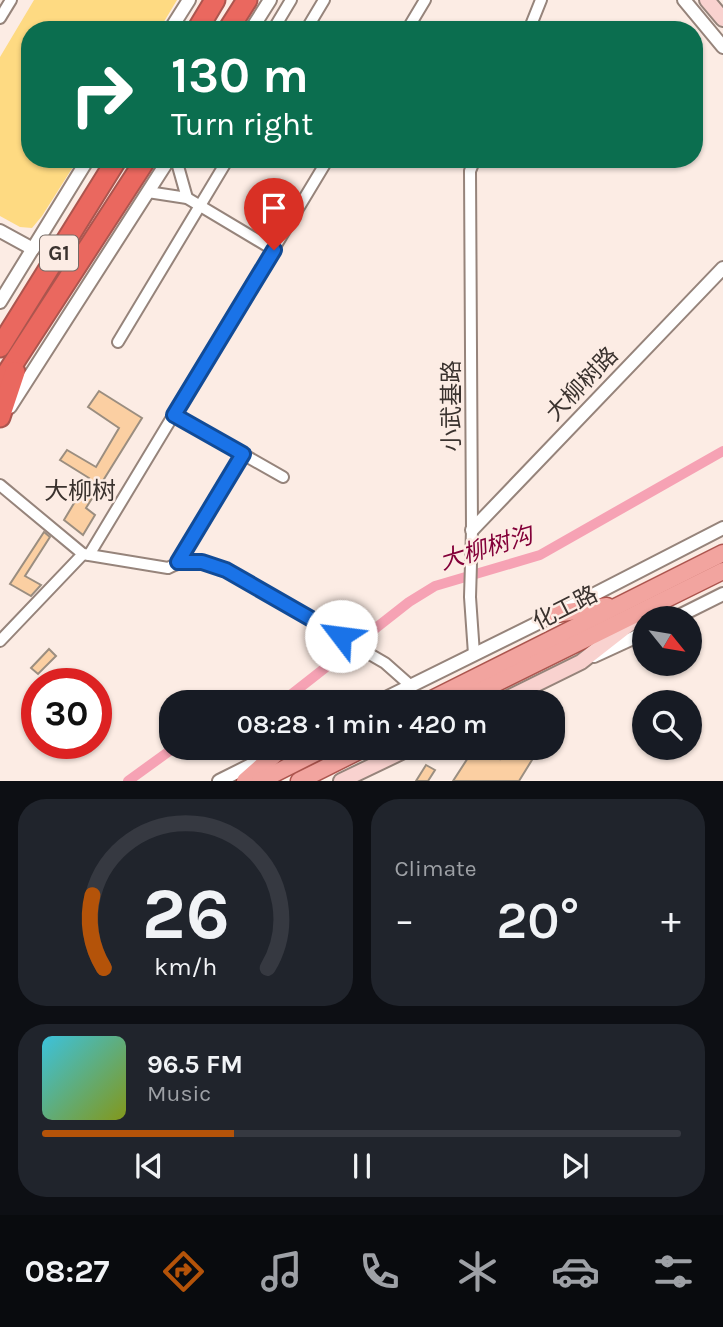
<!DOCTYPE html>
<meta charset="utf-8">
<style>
:root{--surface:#171b24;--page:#20242c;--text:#f1f3f6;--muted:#9ea1a6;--line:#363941;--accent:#b45309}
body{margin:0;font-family:Karla,"Noto Sans SC",sans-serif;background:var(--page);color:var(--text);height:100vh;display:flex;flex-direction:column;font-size:26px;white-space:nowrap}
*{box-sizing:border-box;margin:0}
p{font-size:23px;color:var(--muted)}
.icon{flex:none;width:38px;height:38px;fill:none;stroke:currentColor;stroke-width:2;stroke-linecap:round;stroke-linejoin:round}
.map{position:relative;height:781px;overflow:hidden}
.drawer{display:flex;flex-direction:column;gap:18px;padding:18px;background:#0d0f14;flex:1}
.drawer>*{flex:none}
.top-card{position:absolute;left:21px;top:21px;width:682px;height:147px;border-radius:28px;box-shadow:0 2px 5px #0004;background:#0b6e4f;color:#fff;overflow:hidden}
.needle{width:46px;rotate:120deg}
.controls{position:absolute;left:632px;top:606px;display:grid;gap:14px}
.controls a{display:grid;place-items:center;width:70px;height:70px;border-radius:50%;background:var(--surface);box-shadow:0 2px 5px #0004;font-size:35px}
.speed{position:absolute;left:21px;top:668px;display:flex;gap:14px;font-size:35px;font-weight:700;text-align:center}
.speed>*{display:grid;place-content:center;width:91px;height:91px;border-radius:50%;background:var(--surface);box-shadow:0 2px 5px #0004;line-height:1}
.speed .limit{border:10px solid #d22;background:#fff;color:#111}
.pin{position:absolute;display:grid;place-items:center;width:60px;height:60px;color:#fff;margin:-72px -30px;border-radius:50% 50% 50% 0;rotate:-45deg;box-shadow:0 0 7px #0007}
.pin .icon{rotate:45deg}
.me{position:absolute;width:77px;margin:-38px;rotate:300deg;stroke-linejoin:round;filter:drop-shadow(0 0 5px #0008)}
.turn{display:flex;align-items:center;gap:24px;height:147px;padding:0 35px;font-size:32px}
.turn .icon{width:91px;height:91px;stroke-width:2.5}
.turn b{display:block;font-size:49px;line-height:60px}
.big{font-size:52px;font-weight:600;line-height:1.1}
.drawer .card{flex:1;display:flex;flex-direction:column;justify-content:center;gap:10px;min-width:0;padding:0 24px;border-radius:28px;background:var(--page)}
.drawer .dial{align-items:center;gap:0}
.dial svg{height:182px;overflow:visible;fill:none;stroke:var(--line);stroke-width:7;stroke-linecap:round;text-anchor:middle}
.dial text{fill:var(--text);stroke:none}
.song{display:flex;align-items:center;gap:21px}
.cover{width:84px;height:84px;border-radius:10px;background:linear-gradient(135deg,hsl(190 70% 55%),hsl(70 70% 35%))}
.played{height:7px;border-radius:4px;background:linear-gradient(90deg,var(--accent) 30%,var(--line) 30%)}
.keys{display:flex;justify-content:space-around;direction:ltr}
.heat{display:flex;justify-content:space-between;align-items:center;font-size:38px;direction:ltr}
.drawer .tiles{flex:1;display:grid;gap:18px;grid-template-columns:1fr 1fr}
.card:last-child{grid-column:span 2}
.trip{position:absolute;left:159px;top:690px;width:406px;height:70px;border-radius:28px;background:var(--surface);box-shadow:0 2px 5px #0004;font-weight:600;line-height:70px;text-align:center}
.tab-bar{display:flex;height:112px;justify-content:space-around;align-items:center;background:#090b0e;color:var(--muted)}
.tab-bar .icon{width:49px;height:49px}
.tab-bar .current{color:var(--accent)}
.tab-bar b{font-size:32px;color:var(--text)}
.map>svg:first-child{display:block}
</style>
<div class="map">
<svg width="723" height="781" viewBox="0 0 723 781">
<rect width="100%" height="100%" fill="#fcece4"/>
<polygon fill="#feda82" points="34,0 177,0 159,30 30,30 30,159 78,159 42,216 32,228 20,227 0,216 0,57"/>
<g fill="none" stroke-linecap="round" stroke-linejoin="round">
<g stroke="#f6a2b4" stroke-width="10">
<polyline points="273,702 288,697 409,602 435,586 540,555 723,451"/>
<polyline points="128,781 175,747"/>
</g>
</g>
<g fill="#fbcfa2" stroke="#9b8e80" stroke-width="2">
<polygon points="99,391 142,418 86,508 95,515 83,535 64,520 89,478 60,460 67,450 96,467 119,428 88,407"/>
<polygon points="44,532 50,537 25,576 41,585 31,596 10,584"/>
<polygon points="49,649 56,656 38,674 31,668"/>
<polygon points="475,747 483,747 500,759 508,747 540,747 519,781 453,781"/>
<polygon points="426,765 435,770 428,781 416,781"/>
</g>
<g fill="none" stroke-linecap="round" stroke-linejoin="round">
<g stroke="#96847b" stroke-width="14">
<g id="minor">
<polyline points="0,18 11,0"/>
<polyline points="273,30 291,0"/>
<polyline points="306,30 324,0"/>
<polyline points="407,30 425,0"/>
<polyline points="529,30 541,0"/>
<polyline points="176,159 187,198"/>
<polyline points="148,192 187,198 274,250"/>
<polyline points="118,342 228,159"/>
<polyline points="174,415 283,477"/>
<path d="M0,485L83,554L168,568C188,557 206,563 226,571L385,663L411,686"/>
<polyline points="89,555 328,159"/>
<polyline points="178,562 243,454"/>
<polyline points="0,641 83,554"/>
<polyline points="474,654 470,597 472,530 470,171 475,159"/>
</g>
</g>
<g stroke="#96847b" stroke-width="16">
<g id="tertiary">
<polyline points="684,0 723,47"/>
<polyline points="170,30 189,0"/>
<polyline points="251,30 270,0"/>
<polyline points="0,231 33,249"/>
<polyline points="0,302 88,159"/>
<polyline points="10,407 169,159"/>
<polyline points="472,530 723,268"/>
<polyline points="675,618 723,594"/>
<polyline points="594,656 644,633"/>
<polyline points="378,702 556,614 723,528"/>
<polyline points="219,781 267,757"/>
</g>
</g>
<g stroke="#96847b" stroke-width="18">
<g id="secondary">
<polyline points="707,0 723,19"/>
<polyline points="500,702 581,662 636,619"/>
<polyline points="341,781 412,747"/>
</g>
</g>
<g stroke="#ac554e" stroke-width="19">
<g id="primary">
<polyline points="556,614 607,606"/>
<polyline points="426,702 723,553"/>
<polyline points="458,702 723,571"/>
<polyline points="245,781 280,750"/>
<polyline points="260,781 327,747"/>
<polyline points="299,781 367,747"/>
</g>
</g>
<g stroke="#ac554e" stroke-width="23">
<g id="motorway">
<polyline points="197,30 215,0"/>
<polyline points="228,30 247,0"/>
<polyline points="0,347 117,159"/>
<polyline points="0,384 146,159"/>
<polyline points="0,417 15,372"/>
</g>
</g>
<use href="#minor" stroke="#fff" stroke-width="10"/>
<use href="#tertiary" stroke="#fff" stroke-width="12"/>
<use href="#secondary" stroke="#f9d2cf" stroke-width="14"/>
<use href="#primary" stroke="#f2a49f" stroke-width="16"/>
<use href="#motorway" stroke="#ea685f" stroke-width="19"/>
</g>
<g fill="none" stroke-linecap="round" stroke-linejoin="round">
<g stroke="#114b97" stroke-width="18">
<polyline id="route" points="274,250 174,415 243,454 178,562 202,562 226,570 341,636"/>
</g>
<use href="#route" stroke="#1a73e8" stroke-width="12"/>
</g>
<g text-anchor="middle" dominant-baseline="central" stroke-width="5" stroke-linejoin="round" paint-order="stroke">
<rect fill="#fcece4" stroke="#746a65" stroke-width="2" x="40" y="235.5" width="38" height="35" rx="5"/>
<g font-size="21" font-weight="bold" fill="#3a322e">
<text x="59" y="253">G1</text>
</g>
<g font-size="23" fill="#3a322e" stroke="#fcece4">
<text transform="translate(582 384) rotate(-46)">大柳树路</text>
<text transform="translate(451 406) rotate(-90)">小武基路</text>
<text transform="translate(565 608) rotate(-27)">化工路</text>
</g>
<g font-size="24" fill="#3a322e" stroke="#fcece4">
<text x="80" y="491">大柳树</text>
</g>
<g font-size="24" font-style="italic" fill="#830139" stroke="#fcece4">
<text transform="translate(486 548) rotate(-17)">大柳树沟</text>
</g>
</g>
</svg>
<div class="controls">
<a><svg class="needle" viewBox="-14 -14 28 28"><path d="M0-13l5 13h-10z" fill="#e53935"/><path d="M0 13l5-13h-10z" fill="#9ea1a6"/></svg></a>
<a><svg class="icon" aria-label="search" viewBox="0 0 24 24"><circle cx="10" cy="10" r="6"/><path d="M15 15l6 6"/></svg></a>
</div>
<div class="speed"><div class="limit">30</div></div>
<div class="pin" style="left:274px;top:250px;background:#d93025"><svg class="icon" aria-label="arrive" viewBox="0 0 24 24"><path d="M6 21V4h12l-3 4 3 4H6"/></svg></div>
<svg class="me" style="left:341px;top:636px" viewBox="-20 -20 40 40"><circle r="19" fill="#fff"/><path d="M0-13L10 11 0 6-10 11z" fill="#1a73e8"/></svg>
<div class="trip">08:28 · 1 min · 420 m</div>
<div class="top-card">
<div class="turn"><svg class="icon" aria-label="right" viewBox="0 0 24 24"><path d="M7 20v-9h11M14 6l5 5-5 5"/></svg><div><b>130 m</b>Turn right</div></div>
</div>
</div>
<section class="drawer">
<div class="tiles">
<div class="card dial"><svg viewBox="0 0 100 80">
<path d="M14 69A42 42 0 1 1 86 69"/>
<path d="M14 69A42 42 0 0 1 9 37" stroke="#b45309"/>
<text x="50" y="56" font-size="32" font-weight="700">26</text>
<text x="50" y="72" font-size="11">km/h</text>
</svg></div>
<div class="card"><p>Climate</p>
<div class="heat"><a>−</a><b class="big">20°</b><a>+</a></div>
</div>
<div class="card">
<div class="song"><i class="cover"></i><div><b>96.5 FM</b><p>Music</p></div></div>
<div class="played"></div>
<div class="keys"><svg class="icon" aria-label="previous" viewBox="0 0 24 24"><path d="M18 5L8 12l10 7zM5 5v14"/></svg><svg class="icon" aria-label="pause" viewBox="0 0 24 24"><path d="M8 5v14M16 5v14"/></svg><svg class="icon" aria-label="next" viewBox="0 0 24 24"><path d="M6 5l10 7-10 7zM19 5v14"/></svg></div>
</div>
</div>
</section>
<nav class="tab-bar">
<b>08:27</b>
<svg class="icon current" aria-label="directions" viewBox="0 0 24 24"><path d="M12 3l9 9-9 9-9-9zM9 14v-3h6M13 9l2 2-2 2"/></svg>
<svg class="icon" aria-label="music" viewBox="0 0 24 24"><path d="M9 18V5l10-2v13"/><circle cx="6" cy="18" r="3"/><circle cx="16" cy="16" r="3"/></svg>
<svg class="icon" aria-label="phone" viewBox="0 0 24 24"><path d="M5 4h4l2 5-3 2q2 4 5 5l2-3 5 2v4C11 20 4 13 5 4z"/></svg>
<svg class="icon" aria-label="climate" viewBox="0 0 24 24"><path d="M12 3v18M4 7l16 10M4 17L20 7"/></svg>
<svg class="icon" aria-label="car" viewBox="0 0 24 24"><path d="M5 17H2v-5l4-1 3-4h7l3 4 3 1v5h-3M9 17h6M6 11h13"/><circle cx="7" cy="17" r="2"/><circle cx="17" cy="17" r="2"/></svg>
<svg class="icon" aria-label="filters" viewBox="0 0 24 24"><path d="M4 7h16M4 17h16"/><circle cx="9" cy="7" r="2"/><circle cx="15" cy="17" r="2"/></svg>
</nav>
